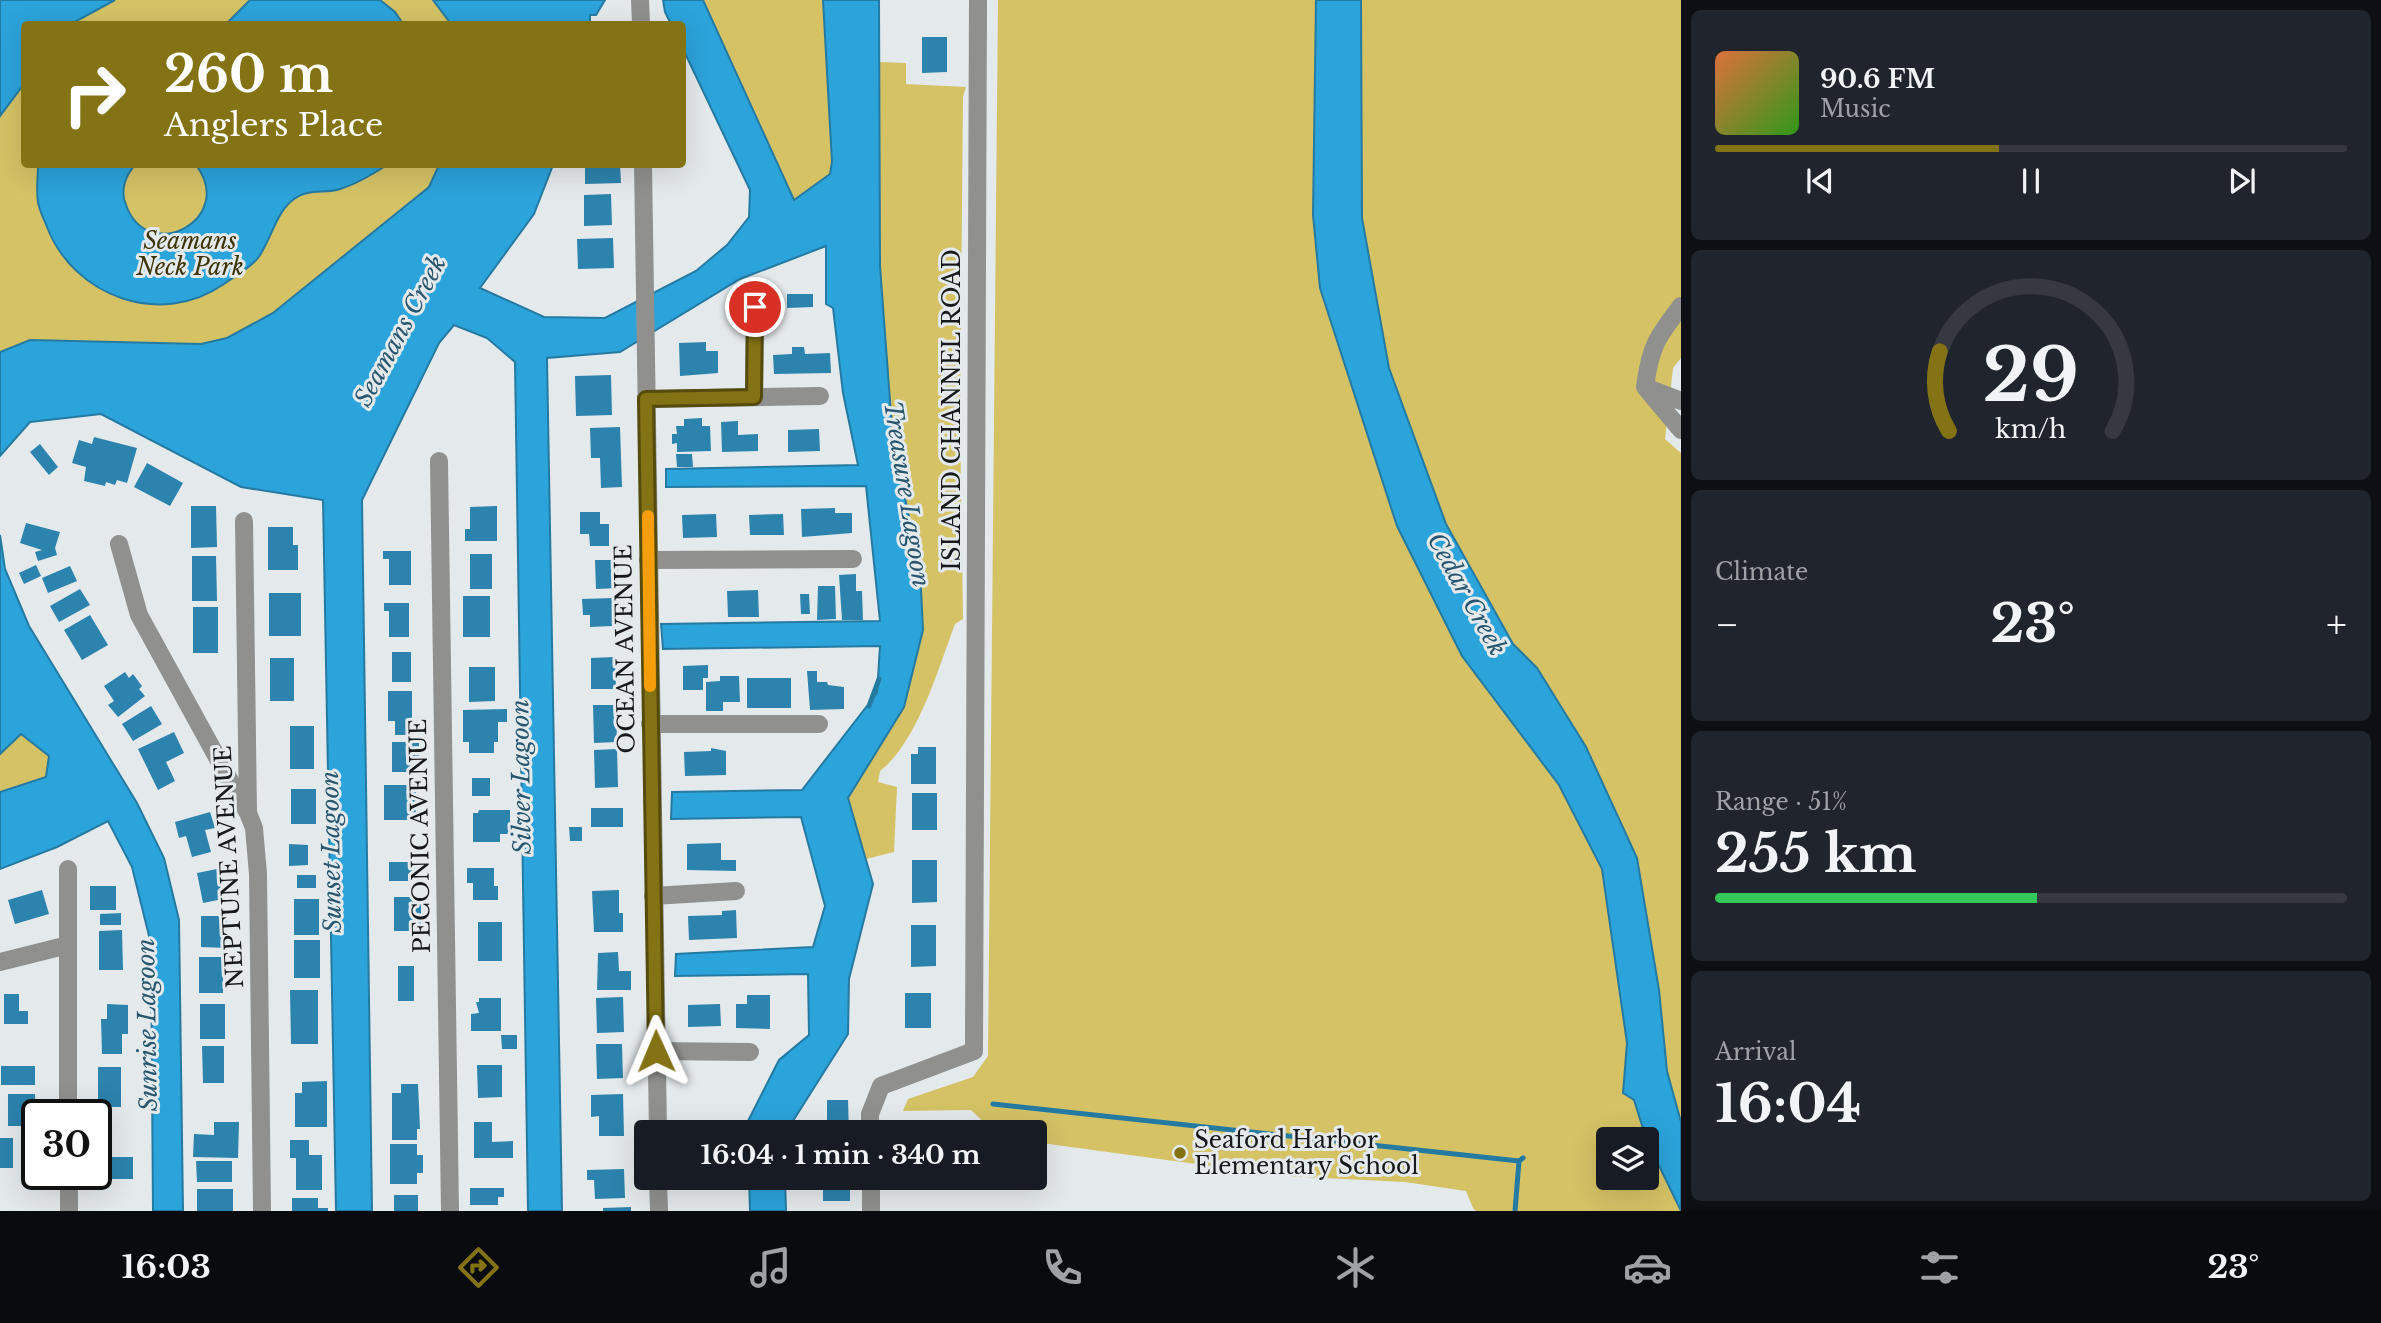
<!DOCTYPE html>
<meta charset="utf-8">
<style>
:root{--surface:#171b24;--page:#20242c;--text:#f1f3f6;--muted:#9ea1a6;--line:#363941;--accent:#837314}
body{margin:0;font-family:"Libre Baskerville",serif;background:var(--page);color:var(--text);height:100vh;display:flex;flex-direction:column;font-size:26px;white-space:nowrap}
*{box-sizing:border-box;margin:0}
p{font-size:23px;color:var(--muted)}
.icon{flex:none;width:38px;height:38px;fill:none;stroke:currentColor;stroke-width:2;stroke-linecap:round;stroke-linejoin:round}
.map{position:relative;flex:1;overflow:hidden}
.details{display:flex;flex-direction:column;gap:10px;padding:10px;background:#0d0f14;width:700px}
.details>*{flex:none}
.hud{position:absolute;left:21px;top:21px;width:665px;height:147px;border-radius:7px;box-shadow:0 7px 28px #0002;background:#837314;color:#fff;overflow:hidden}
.fabs{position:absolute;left:1596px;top:1127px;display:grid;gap:14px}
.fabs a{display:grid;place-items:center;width:63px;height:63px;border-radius:7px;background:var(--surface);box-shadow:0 7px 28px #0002;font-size:35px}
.speed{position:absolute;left:21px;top:1099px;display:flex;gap:14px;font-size:35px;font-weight:700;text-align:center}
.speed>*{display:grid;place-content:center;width:91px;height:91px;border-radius:50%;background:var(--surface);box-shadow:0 7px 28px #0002;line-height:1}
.speed .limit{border:4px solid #111;border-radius:10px;background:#fff;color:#111}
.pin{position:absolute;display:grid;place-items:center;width:60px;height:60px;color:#fff;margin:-30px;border:4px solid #fff;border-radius:50%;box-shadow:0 2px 7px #0007}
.me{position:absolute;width:77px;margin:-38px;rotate:359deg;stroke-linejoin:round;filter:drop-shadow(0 0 5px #0008)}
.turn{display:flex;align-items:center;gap:24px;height:147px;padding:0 28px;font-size:32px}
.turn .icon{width:91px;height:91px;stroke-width:2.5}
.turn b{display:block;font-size:49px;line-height:60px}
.big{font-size:52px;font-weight:700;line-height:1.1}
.details .tile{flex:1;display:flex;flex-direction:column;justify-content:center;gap:10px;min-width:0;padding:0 24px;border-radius:10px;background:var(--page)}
.details .dial{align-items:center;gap:0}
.dial svg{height:182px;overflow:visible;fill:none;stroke:var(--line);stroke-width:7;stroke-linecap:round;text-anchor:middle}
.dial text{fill:var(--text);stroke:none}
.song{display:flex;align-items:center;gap:21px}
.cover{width:84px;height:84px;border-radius:10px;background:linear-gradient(135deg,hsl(20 70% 55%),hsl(110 70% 35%))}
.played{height:7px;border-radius:4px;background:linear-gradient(90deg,var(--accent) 45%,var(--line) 45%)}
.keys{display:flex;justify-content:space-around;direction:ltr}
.heat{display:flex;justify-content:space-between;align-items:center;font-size:38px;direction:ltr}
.charge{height:10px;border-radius:5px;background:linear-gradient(90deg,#34c759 51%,var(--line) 0)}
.trip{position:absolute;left:634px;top:1120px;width:413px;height:70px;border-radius:7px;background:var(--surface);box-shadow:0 7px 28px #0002;font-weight:700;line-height:70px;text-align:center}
.tabs{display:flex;height:112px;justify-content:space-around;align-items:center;background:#090b0e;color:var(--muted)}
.tabs .icon{width:49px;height:49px}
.tabs .active{color:var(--accent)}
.tabs b{font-size:32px;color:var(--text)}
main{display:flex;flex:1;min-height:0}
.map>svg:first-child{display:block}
</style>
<main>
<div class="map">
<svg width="1681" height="1211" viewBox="0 0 1681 1211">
<rect width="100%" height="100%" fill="#e4e9ec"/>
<g fill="#d4c265" fill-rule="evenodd">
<polygon points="115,0 433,0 451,24 71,24"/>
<polygon points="703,0 823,0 832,162 830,174 794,201"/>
<path d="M998,0H1681V358L1673,368L1665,439L1681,453V1211H1476L1473,1208L1466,1191L1405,1182L1284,1176L1034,1142V1132H994L971,1110L903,1111L908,1099L973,1077L988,1056ZM1608,1139H1647V1178H1608Z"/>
<path d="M879,62L906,63V84L966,87L963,97L960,420L963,619L955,624C938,669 918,741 880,771L878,782L897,787L894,852L866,859L847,798L904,707L920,569L893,441L880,266Z"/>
<polygon points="24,84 24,164 439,165 429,187 273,313 227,338 201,344 30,340 0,352 0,116"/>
<polygon points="21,734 49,756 47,777 0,792 0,754"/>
</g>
<g fill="#2ba3db" stroke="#257aa1" stroke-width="2">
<polygon points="0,0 115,0 71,24 24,24 24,84 0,116"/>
<polygon points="250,0 380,0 395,12 403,24 226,24"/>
<polygon points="433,0 605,0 596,15 590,15 590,24 451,24"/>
<polygon points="663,0 703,0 794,200 830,174 832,162 823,0 879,0 880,266 893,441 920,569 923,630 904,707 848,798 873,884 849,979 848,1034 786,1132 748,1132 748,1121 779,1060 809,1035 808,974 675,976 676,954 813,947 825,906 801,817 671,819 672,792 802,790 877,693 880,646 663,649 661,624 880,621 866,486 666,487 666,469 858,465 843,393 833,308 826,304 826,246 740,279 620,352 547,358 562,1211 528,1211 515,362 487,338 454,325 439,343 362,500 372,1211 336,1211 323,500 241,487 101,414 30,422 0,456 0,352 30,340 201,344 227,338 273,313 429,187 439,165 553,165 534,214 480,288 544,317 605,318 696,271 727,245 749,217 750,190 683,49 682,24 671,24 665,12"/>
<polygon points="1316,0 1361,0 1362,218 1389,368 1446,524 1513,644 1537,668 1586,747 1637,858 1659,990 1667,1071 1681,1122 1681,1211 1647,1141 1634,1100 1623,1093 1627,1043 1602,869 1559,785 1462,656 1397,526 1320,288 1313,215"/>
<path d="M38,165H135C125,176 120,191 126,205C148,266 237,219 196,165H387C373,174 357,184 340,189C325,194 308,188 294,199C275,213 272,239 258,258C250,268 235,276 224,284C161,328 74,297 47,227C44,219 39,210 38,202C36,190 38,177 38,165Z"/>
<polygon points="0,535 5,569 29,626 137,803 164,858 179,920 183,1211 153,1211 151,944 132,867 108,821 57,847 0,869 0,792 46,777 49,756 21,734 0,754"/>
<polygon points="749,1178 785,1178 786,1211 750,1211"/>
</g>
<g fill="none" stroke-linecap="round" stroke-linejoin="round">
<g stroke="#257aa1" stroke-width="5">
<polyline points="869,706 879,679"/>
<polyline points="993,1104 1519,1161 1523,1158"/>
<polyline points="1515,1211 1519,1161"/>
</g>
</g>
<g fill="#2c83ad">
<polygon points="922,37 947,37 947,72 922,73"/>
<polygon points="585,164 620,164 621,183 585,184"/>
<polygon points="611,194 612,225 584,226 584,195"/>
<polygon points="613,238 614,268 578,269 577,239"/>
<polygon points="787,294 813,294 813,307 787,308"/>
<polygon points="706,342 706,351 718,351 718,373 680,376 679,343"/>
<polygon points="792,347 804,347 805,354 830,353 831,373 774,374 773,355 792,354"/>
<polygon points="611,375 612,415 576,416 575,376"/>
<polygon points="702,418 702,426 710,426 711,451 677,452 677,443 672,444 672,434 677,434 676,426 684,426 684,419"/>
<polygon points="738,421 738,435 758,434 758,451 722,452 721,422"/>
<polygon points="620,427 622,487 601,488 600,458 591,458 590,428"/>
<polygon points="819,429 820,451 788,452 788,430"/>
<polygon points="94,437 137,448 127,483 117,480 115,485 106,482 105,486 84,481 86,467 72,463 79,440 92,444"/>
<polygon points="40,444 58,467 49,475 30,452"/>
<polygon points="676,454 692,454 693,467 677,467"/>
<polygon points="147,463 183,483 170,506 134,487"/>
<polygon points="191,506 216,506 217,547 191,548"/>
<polygon points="497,506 497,541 465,541 465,529 470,529 470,507"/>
<polygon points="835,508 835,513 852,513 852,533 802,537 801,509"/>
<polygon points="580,512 600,512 600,524 609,524 609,546 590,546 589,534 580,534"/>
<polygon points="716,514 717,537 683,538 682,515"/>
<polygon points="783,514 784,535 750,535 749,515"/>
<polygon points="26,523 60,532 55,548 57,555 38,561 35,552 42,550 20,543"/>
<polygon points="268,527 293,527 293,545 298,545 298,570 268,570"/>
<polygon points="383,551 411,551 411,585 389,585 389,559 383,559"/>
<rect x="470" y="554" width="22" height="35"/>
<polygon points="192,556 216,556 217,601 192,601"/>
<polygon points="595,560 617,560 618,588 596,589"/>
<polygon points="36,565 41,576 24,584 19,573"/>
<polygon points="70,566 77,581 48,593 42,578"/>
<polygon points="856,574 856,591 862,591 863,620 842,620 839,575"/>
<polygon points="818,586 835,586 836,619 817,620"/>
<polygon points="80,589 90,605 59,622 50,606"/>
<polygon points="758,590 759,617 728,617 727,591"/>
<rect x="269" y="593" width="32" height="43"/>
<polygon points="800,594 809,594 810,614 801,614"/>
<rect x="463" y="596" width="27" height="41"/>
<polygon points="612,598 612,626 590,627 590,615 583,615 582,599"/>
<polygon points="384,603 409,603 409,637 389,637 389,611 384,611"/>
<rect x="193" y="607" width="25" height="46"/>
<polygon points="90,615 108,645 82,660 64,630"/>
<rect x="392" y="652" width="19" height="30"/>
<polygon points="615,657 616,689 591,689 591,658"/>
<rect x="270" y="658" width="24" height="43"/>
<polygon points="708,665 708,678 703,678 703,690 683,690 683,666"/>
<polygon points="469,667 495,667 495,701 469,702"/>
<polygon points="807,671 817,671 817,682 827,682 828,685 844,687 844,709 810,710"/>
<polygon points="125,672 129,678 133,674 142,686 139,689 145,696 118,717 108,705 114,701 104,686"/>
<polygon points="720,676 739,676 740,702 723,702 723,711 706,711 706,682 720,681"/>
<rect x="747" y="678" width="44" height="30"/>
<polygon points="388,691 412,691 412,735 395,735 395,721 388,721"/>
<polygon points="593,705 616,705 617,742 594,743"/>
<polygon points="151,706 162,724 133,741 122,724"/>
<polygon points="507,709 507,722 498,722 498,742 494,742 494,753 469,753 469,742 463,742 463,710"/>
<rect x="290" y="726" width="24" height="43"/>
<polygon points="174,732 184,753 166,762 175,781 158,790 138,749"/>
<rect x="392" y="742" width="27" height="30"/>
<polygon points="918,747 936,747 936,784 911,784 911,754 918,754"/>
<polygon points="711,748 726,751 726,775 685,776 684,752 711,751"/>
<polygon points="617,749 618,787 595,788 594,750"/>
<rect x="472" y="778" width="18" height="18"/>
<rect x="384" y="785" width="32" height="35"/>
<rect x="291" y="789" width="25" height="35"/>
<rect x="912" y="793" width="25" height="37"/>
<rect x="591" y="808" width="32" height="19"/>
<polygon points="479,810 510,810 510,834 500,834 500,842 473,842 473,813 478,813"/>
<polygon points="210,812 215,828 205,830 211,852 192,857 186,836 179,838 175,822"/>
<polygon points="569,827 582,827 582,841 570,841"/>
<polygon points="721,843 721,860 736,860 736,871 687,870 687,844"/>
<polygon points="289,844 308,845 308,865 289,866"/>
<polygon points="912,860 937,860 937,902 912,903"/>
<rect x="389" y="862" width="26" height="19"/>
<polygon points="467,868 494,868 494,886 498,886 498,900 473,900 473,883 467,883"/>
<polygon points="217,869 223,899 203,903 197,873"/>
<rect x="297" y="875" width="19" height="13"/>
<rect x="90" y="886" width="26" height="24"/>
<polygon points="42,890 49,914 15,924 8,900"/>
<polygon points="619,890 619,913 623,913 623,932 594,932 592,891"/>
<rect x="394" y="897" width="27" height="34"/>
<rect x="294" y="899" width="25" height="36"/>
<polygon points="736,910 737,938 689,940 688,916 722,915 722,911"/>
<polygon points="121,913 121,925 100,925 100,914"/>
<polygon points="201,916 227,916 227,948 201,947"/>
<rect x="478" y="922" width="24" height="39"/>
<polygon points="911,925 936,925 936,966 911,967"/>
<polygon points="122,930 123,970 99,970 99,931"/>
<rect x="294" y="940" width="26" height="38"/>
<polygon points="618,952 619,971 631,971 631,990 597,990 598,953"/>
<rect x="199" y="957" width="24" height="36"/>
<rect x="398" y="966" width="16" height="35"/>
<polygon points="290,990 318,990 318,1044 291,1044"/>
<rect x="905" y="993" width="26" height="35"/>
<polygon points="4,994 19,994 19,1011 28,1011 28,1024 4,1024"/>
<polygon points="747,995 770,995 770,1029 736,1028 736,1004 747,1004"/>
<polygon points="623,997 624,1032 597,1033 596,998"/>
<polygon points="479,998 501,998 501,1031 471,1031 471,1014 479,1013 476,1002 479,1002"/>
<polygon points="107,1004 128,1005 128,1034 122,1034 122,1054 102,1054 101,1019 107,1019"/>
<rect x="200" y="1004" width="25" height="35"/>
<polygon points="720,1004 721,1026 688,1027 688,1005"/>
<polygon points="501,1035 517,1035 517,1049 502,1049"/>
<polygon points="596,1044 622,1044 623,1078 597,1079"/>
<polygon points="202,1046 224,1046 224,1083 203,1083"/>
<polygon points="477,1065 502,1065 502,1097 478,1098"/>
<rect x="1" y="1066" width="34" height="19"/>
<rect x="98" y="1067" width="23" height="40"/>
<polygon points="327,1081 327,1127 295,1127 295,1093 302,1093 302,1082"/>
<polygon points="401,1084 418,1084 420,1129 417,1129 417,1140 392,1140 392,1093 401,1093"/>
<polygon points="8,1094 35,1094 36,1126 8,1126"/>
<polygon points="623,1094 624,1136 599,1136 599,1116 591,1117 591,1095"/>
<polygon points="827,1100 848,1100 849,1132 827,1132"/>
<polygon points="214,1122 239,1122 238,1158 193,1157 194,1134 214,1135"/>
<polygon points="474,1122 492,1122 492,1142 513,1141 513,1158 474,1158"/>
<rect x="906" y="1129" width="24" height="3"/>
<rect x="0" y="1138" width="13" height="30"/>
<polygon points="290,1140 309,1140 309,1155 322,1155 322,1190 296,1190 296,1158 290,1158"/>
<polygon points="390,1144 417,1144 417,1155 423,1155 423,1173 417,1173 417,1184 390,1184"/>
<rect x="100" y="1157" width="33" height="22"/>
<polygon points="196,1161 232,1161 232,1182 197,1182"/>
<polygon points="624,1169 625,1198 595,1199 594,1180 587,1180 587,1170"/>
<polygon points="815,1178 850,1178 850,1201 823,1201 823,1184 815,1184"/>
<polygon points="470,1188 504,1188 504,1197 498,1197 498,1205 470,1205"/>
<rect x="197" y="1189" width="36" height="22"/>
<rect x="394" y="1195" width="24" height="16"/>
<polygon points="292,1198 318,1198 318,1208 328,1208 328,1211 292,1211"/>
<polygon points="631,1207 631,1211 603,1211 603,1208"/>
</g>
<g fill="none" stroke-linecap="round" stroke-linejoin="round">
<g stroke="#90908e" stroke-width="18">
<polyline points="640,0 641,24"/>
<polyline points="643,164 658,1132"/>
<path d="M1681,306C1657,337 1650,347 1645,387L1681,430"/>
<polyline points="1648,388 1681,401"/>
<polyline points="754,397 755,307"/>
<polyline points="646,399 820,396"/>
<polyline points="439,461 450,1211"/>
<polyline points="244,521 248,813 254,828 258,874 262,1211"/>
<polyline points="119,544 139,615 246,810"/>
<polyline points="648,560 853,559"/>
<polyline points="650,724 819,724"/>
<polyline points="653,896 736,891"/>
<polyline points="0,962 68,945"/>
<polyline points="656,1051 750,1052"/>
<polyline points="68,1115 68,869"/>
<polyline points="870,1132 870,1114 881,1086 974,1051 978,0"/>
<polyline points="69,1174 69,1211"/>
<polyline points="658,1178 659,1211"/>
<polyline points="871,1178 871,1211"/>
</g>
</g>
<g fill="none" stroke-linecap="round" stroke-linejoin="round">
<g stroke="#554b0d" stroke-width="18">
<polyline id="route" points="656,1051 646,399 754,397 755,307"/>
</g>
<use href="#route" stroke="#837314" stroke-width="12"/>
<polyline stroke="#f59e0b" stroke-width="12" points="648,516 650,686"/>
</g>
<circle fill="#837314" stroke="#e4e9ec" stroke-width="2.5" cx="1180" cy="1153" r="7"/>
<g text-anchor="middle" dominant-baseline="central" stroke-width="6" stroke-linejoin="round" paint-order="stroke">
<g font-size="23" font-style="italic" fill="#3c3404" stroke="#e4e9ec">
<text x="190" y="241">Seamans<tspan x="190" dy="26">Neck Park</tspan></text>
</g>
<g font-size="23" fill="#18191a" stroke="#e4e9ec">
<text transform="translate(952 410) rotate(-90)">ISLAND CHANNEL ROAD</text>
<text transform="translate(625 649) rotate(-91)">OCEAN AVENUE</text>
<text transform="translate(420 836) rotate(-91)">PECONIC AVENUE</text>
<text transform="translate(229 867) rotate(-93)">NEPTUNE AVENUE</text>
</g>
<g font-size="23" fill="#18191a" stroke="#e4e9ec" text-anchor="start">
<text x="1194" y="1140">Seaford Harbor<tspan x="1194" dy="26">Elementary School</tspan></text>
</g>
<g font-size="24" font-style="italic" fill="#29576f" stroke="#e4e9ec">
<text transform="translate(400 331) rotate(-62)">Seamans Creek</text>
<text transform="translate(907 494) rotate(81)">Treasure Lagoon</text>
<text transform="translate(1467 594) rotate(61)">Cedar Creek</text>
<text transform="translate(521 777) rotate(-91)">Silver Lagoon</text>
<text transform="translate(331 852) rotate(-91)">Sunset Lagoon</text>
<text transform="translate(147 1025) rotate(-91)">Sunrise Lagoon</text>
</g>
</g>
</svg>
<div class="fabs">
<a><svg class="icon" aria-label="layers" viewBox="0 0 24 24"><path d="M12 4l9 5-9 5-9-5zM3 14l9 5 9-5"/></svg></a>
</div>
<div class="speed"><div class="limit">30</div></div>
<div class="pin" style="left:755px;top:307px;background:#d93025"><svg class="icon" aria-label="arrive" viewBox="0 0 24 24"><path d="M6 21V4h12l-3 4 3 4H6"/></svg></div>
<svg class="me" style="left:656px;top:1051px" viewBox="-20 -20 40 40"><path d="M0-17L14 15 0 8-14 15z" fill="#837314" stroke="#fff" stroke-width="4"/></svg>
<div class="trip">16:04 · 1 min · 340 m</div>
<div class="hud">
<div class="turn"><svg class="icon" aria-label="right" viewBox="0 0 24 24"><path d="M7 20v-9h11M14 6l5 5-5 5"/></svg><div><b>260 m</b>Anglers Place</div></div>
</div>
</div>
<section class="details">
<div class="tile">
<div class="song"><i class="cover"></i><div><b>90.6 FM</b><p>Music</p></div></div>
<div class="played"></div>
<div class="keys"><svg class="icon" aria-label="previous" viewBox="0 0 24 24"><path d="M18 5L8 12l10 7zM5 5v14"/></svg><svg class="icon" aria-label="pause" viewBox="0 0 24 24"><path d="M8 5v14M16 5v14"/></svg><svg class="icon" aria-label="next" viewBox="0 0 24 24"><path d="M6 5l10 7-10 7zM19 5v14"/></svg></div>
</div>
<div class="tile dial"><svg viewBox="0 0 100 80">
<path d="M14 69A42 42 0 1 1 86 69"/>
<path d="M14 69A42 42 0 0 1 10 34" stroke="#837314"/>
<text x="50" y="56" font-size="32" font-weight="700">29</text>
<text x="50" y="72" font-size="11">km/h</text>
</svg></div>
<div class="tile"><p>Climate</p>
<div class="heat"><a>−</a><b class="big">23°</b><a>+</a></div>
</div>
<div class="tile"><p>Range · 51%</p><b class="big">255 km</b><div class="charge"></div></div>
<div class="tile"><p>Arrival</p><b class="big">16:04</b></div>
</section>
</main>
<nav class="tabs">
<b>16:03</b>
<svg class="icon active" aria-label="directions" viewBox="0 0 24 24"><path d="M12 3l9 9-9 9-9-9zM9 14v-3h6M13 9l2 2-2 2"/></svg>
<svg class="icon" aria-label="music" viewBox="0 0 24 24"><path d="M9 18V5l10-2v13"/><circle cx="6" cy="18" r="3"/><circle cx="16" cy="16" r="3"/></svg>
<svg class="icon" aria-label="phone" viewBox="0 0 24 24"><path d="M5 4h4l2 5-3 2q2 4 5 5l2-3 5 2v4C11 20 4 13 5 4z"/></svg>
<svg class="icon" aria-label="climate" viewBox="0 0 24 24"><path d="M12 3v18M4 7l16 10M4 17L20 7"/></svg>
<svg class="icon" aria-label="car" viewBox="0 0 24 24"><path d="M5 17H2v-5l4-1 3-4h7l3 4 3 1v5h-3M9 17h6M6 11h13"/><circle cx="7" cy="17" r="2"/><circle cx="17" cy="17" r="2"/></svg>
<svg class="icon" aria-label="filters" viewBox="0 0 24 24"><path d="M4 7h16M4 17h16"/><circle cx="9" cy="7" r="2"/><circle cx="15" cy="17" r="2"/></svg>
<b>23°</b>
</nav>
